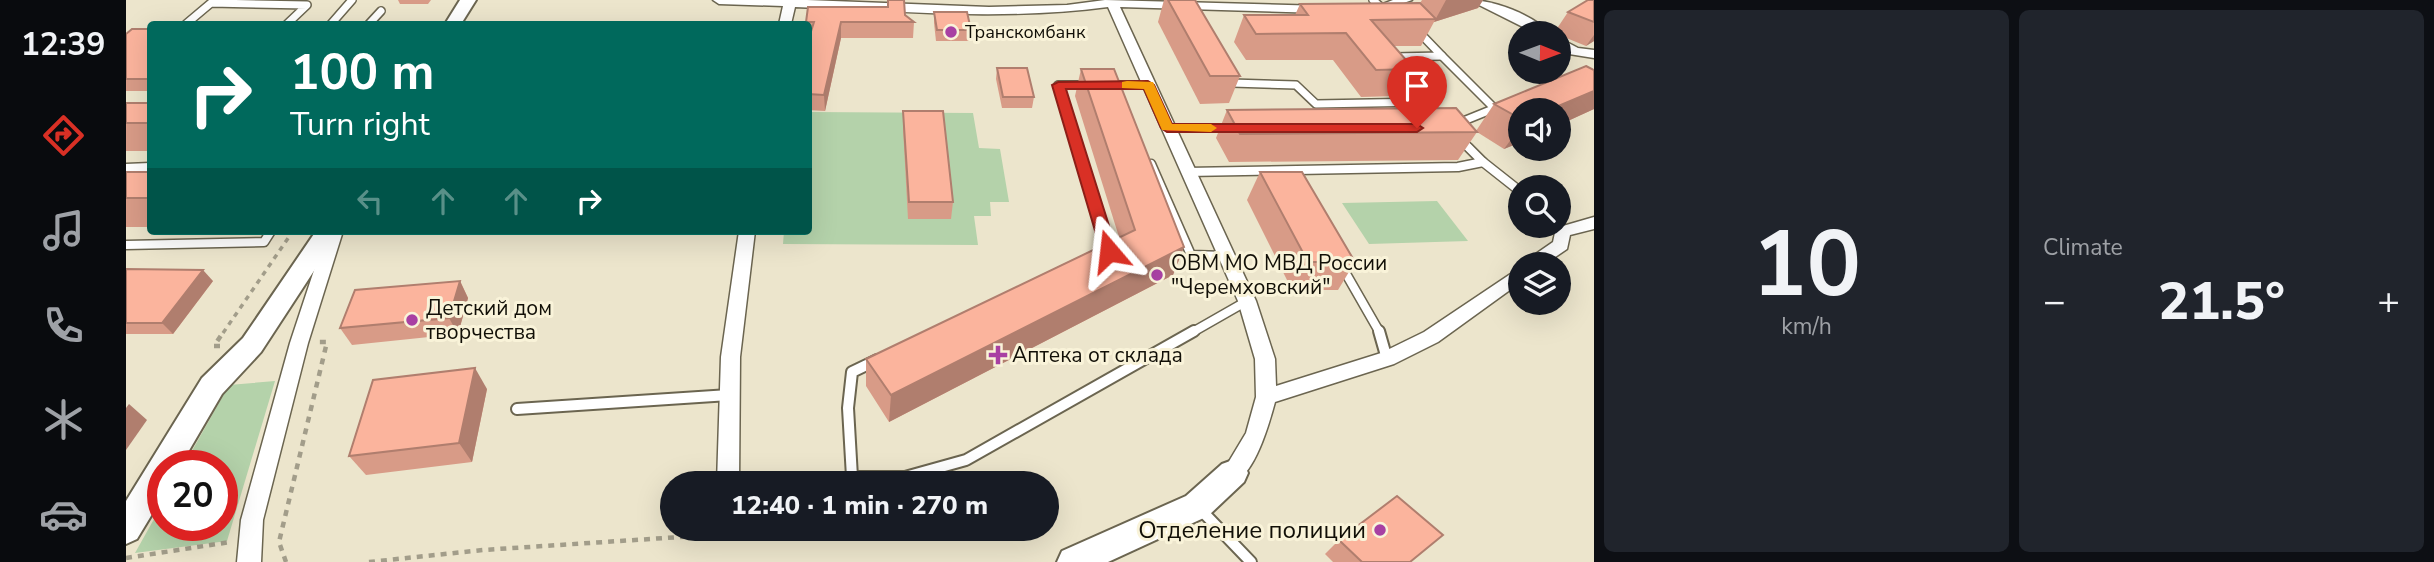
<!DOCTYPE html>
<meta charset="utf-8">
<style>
:root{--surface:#171b24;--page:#20242c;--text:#f1f3f6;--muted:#9ea1a6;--accent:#d93025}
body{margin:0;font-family:"Nunito Sans",sans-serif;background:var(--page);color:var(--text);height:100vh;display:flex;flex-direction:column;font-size:26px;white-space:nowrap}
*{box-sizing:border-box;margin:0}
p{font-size:23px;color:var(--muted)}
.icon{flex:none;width:38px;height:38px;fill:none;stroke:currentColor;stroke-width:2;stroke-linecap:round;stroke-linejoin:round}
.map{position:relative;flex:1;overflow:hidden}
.panel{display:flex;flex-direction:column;gap:10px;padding:10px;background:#0d0f14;width:840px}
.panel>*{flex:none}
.guide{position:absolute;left:21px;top:21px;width:665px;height:214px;border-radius:7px;box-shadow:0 7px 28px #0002;background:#00695c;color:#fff;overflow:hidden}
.needle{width:46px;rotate:91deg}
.tools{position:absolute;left:1382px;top:21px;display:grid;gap:14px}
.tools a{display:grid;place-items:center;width:63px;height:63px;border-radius:50%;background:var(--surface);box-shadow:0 7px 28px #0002;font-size:35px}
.speed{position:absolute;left:21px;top:450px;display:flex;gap:14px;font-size:35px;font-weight:700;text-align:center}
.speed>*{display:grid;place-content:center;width:91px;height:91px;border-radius:50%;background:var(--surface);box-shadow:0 7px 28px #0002;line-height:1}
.speed .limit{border:10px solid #d22;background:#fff;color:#111}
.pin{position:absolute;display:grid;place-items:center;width:60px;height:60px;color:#fff;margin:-72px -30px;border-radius:50% 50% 50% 0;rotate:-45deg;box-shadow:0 0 7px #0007}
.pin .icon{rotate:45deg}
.me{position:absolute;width:77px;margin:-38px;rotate:343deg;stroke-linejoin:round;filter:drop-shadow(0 0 5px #0008)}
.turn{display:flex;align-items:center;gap:24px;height:147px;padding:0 28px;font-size:32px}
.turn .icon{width:91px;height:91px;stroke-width:2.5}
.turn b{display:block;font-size:49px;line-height:60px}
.lanes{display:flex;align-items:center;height:66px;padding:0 28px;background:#0003;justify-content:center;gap:35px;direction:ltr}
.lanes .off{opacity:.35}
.big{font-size:52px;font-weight:800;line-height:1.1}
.panel .tile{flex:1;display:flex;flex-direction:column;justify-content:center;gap:10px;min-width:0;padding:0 24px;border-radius:10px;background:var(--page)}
.panel .dial{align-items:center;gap:0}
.dial b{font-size:91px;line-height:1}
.heat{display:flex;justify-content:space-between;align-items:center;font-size:38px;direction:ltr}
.panel .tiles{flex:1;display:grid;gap:10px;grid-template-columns:repeat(2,1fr)}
.trip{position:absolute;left:534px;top:471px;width:399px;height:70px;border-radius:35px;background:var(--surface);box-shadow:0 7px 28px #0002;font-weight:800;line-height:70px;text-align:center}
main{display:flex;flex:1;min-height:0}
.menu{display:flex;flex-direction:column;width:126px;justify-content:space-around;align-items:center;background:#090b0e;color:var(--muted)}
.menu .icon{width:49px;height:49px}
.menu .active{color:var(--accent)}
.menu b{font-size:32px;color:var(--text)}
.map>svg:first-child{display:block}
</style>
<main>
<nav class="menu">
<b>12:39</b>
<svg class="icon active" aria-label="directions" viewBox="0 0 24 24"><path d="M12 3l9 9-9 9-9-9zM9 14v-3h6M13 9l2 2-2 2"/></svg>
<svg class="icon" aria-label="music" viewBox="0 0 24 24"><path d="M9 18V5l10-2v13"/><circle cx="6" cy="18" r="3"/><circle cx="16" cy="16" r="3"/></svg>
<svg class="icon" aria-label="phone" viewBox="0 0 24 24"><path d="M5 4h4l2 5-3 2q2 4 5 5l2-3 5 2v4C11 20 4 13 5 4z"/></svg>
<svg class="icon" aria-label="climate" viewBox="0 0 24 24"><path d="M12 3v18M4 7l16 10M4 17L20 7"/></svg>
<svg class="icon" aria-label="car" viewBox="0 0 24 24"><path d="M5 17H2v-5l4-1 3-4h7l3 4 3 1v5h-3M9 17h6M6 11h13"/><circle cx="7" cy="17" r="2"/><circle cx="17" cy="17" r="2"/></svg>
</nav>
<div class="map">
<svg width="1468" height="562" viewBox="0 0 1468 562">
<rect width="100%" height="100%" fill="#ece5cc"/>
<g fill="#b4d2aa">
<polygon points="683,112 847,113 853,148 874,149 883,202 864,202 865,216 848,216 852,245 657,244 658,231 682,231"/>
<polygon points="1311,201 1342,241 1243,244 1216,203"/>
<polygon points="149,381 101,541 9,553 37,503 37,525 96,525 96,466 58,465 103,385"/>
</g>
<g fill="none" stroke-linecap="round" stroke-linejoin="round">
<g stroke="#6b6550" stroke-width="10">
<g id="lane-far2">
<polyline points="1247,0 1258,10"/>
<polyline points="60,24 85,3 181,5 161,24"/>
<polyline points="205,24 226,0"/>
<polyline points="243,24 255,11"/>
<polyline points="1316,56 1369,109"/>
<polyline points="1268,57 1316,56 1291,30"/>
<polyline points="1104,80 1106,83 1170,85 1190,104 1299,102 1275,74"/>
<polyline points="985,85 1022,85"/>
<polyline points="1330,124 1372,107"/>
<polyline points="1041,128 1105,128"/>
<polyline points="1333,137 1344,149"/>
<polyline points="951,149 932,85 961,85"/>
</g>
</g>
<g stroke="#6b6550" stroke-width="11">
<g id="lane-far1">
<polyline points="951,147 982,252"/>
<polyline points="1357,162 1395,192"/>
<polyline points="1025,164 1065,255 1100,256"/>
<polyline points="0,168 24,167"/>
<polyline points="1061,172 1332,167 1357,162 1342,147"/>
<polyline points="0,245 138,242 145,231"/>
<polyline points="1215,265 1254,333"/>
<polyline points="1065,333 1121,301"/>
</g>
</g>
<g stroke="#6b6550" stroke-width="14">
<g id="lane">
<polyline points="1253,331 1261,359"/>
<polyline points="391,409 603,395"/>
<polyline points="726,477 779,477 840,460 1068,331"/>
<polyline points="709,483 726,477 722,408 726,372 751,360"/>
<polyline points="1075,510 1125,562"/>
</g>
</g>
<g stroke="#6b6550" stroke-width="3">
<g id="street">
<path d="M587,0H681L863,7L941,5L979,0L1198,6V12L1194,13L994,7L1130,301L1149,359L1150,386L1255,353L1298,332L1395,267V282L1312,342L1268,364L1149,402C1143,424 1129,474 1107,483L1099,480L1096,473L1120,433L1130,397L1129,359L1112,301L982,7C878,21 773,11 669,7L665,24H653L657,6L593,4Z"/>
<polygon points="1267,0 1286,0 1250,13 1244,9"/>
<path d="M1343,0C1369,0 1406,15 1424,33H1409Z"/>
<polygon points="1433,38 1452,48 1468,50 1468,58 1443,54 1433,48"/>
<polygon points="1468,217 1468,229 1444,235 1441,249 1419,264 1399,264 1401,260 1427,242 1430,228"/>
<polygon points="201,231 217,231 182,343 137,520 135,562 111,562 115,520 164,343"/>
<polygon points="613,231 629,231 614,357 613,483 591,483 595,357"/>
</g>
</g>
<g stroke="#6b6550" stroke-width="4">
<g id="secondary">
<polygon points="334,0 350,0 335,24 319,24"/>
<polygon points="190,231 214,231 135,352 96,394 54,466 37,466 37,496 11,539 0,544 0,501 76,378 117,338"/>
<polygon points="1107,460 1118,464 1122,473 1118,482 1082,516 982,562 931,562 936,551 1060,496 1096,464"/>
</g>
</g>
<polyline stroke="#a29d8a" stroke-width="3.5" stroke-dasharray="5 5" stroke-linecap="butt" points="97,333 167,231"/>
<g stroke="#a29d8a" stroke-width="4.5" stroke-dasharray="6 6" stroke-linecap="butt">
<polyline points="94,346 88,346 98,331"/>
<polyline points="0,558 104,542"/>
<polyline points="160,562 153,542 201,342 192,342"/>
<polyline points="243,562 357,550 691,528"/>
</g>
<use href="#lane-far2" stroke="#fff" stroke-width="7"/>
<use href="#lane-far1" stroke="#fff" stroke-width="8"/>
<use href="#lane" stroke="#fff" stroke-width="10"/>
<use href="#street" fill="#fff" fill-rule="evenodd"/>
<use href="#secondary" fill="#fff" fill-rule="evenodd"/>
</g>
<g fill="#d89b87">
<polygon points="272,0 305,0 302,4 274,4"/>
<polygon points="1038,0 1069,0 1114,76 1103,103 1074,104 1032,22"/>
<polygon points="1296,0 1357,0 1352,8 1308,22 1295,46 1268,46 1288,69 1272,96 1235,97 1207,60 1120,60 1108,42 1118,15 1169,15 1174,4 1294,3"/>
<polygon points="1468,0 1468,41 1460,46 1433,35 1433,33 1428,33 1442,12"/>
<polygon points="762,7 779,15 788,22 787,38 715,38 699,111 682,110 682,41 684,38 682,38 682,24 681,24 680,22"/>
<polygon points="808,12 845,30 843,41 810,41 808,23"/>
<polygon points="24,29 24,91 0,91 0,34"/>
<polygon points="871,68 908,97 906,108 876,108 870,79"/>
<polygon points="955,69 1058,247 1047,275 763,422 740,386 740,359 993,237 949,96"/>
<polygon points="1468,70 1468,109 1433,125 1395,110 1395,142 1378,149 1351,132 1332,160 1103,162 1090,138 1101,110 1350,131 1368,104"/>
<rect x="0" y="103" width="24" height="48"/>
<polygon points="777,111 827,202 825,219 782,219 777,128"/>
<rect x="0" y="172" width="24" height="55"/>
<polygon points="1134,172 1229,262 1212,290 1166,290 1121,200"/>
<polygon points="0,269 87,281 47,334 0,334"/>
<polygon points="334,281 342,298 332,334 226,345 214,328"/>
<polygon points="361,389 346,462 240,475 223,456"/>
<polygon points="1213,540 1285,562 1207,562 1199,554"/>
</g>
<g fill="#b07e6e">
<polygon points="1320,0 1357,0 1352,8 1308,22"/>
<polygon points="715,22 715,38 699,111 698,95"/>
<polygon points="1468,35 1468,41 1460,46"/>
<polygon points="1468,91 1468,109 1433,125 1433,110 1423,110"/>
<polygon points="1395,126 1395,142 1378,149"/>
<polygon points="1058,247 1047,275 763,422 765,395"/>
<polygon points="77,270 87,281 47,334 36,323"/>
<polygon points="334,281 342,298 332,334 323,318"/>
<polygon points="349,368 361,389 346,462 333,443"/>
<polygon points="3,404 21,420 0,450 0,408"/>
</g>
<g fill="#fbb49d" stroke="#b07e6e" stroke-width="2">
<polygon points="762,0 778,0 779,15 788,22 715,22 698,95 682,94 682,41 688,22 680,22 682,7 762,7"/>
<polygon points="1042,0 1069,0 1114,76 1084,76"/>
<polygon points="1462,0 1468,0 1468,22 1442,12"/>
<polygon points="1294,3 1310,19 1245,20 1288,69 1250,70 1220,33 1130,34 1118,15 1182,15 1174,4"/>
<polygon points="808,12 841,12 845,30 811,30"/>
<polygon points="6,29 24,29 24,79 0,79 0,34"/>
<polygon points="1460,66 1468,70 1468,91 1423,110 1395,110 1395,119 1368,104"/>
<polygon points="871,68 901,68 908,97 877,97"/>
<polygon points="955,69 988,69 1058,247 765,395 740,359 1009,230"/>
<rect x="0" y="103" width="24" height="20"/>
<polygon points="1330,108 1351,132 1114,134 1101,110"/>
<polygon points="777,111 817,111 827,202 783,202"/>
<rect x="0" y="172" width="24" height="26"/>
<polygon points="1134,172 1176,172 1229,262 1182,262"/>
<polygon points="0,269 77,270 36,323 0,323"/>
<polygon points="334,281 323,318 214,328 229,290"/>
<polygon points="349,368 333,443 223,456 247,380"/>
<polygon points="1271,496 1317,535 1284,562 1236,562 1213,540"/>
</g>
<polygon fill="#d93025" stroke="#8d1f18" stroke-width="2" points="1022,81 1028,85 1046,124 1291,124 1297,128 1291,132 1041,132 1035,128 1018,89 940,89 991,251 983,257 975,251 926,85 932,82"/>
<polygon fill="#f59e0b" points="1001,81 1027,82 1046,124 1085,124 1091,128 1085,132 1036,130 1018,89 996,88 996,82"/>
<g fill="#a840a3" stroke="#f9f3d9" stroke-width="2.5">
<circle cx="825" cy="32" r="7"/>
<circle cx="1031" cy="275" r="7"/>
<circle cx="286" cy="320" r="7"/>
<path d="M868.5 344.5h7v7h7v7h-7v7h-7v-7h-7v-7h7z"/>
<circle cx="1254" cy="530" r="7"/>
</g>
<g text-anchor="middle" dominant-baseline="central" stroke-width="6" stroke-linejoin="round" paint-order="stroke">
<g font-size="18" fill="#110f07" stroke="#f9f3d9" text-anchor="start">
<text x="839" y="32">Транскомбанк</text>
</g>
<g font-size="21" fill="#110f07" stroke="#f9f3d9" text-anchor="start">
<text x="1045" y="263">ОВМ МО МВД России<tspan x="1045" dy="24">"Черемховский"</tspan></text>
<text x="300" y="308">Детский дом<tspan x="300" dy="24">творчества</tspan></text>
<text x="886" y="355">Аптека от склада</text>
</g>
<g font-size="24" fill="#110f07" stroke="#f9f3d9" text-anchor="end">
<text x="1240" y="530">Отделение полиции</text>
</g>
</g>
</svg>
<div class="tools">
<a><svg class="needle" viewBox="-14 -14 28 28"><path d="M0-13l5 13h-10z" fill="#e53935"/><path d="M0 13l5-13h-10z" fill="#9ea1a6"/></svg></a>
<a><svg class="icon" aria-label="sound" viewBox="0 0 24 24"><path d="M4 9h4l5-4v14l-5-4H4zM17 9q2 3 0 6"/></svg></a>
<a><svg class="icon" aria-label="search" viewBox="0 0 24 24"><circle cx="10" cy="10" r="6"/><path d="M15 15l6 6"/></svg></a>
<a><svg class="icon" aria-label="layers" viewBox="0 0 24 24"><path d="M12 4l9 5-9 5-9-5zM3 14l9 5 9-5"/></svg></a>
</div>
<div class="speed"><div class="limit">20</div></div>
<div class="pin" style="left:1291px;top:128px;background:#d93025"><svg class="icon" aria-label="arrive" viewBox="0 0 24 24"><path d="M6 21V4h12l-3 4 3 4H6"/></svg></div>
<svg class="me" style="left:983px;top:251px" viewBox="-20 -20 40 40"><path d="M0-17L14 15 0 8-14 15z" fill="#d93025" stroke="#fff" stroke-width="4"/></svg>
<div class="trip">12:40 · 1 min · 270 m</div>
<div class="guide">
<div class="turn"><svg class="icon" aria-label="right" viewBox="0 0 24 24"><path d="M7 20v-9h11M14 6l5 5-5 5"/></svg><div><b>100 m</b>Turn right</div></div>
<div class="lanes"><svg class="icon off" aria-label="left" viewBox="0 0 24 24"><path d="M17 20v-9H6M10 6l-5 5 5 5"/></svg><svg class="icon off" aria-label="ahead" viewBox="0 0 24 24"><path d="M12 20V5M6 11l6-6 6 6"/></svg><svg class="icon off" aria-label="ahead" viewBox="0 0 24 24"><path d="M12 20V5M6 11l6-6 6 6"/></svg><svg class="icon" aria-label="right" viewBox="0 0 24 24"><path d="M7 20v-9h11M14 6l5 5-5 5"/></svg></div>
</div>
</div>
<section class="panel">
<div class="tiles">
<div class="tile dial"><b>10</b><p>km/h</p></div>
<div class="tile"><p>Climate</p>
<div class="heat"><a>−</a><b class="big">21.5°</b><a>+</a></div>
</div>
</div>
</section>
</main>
